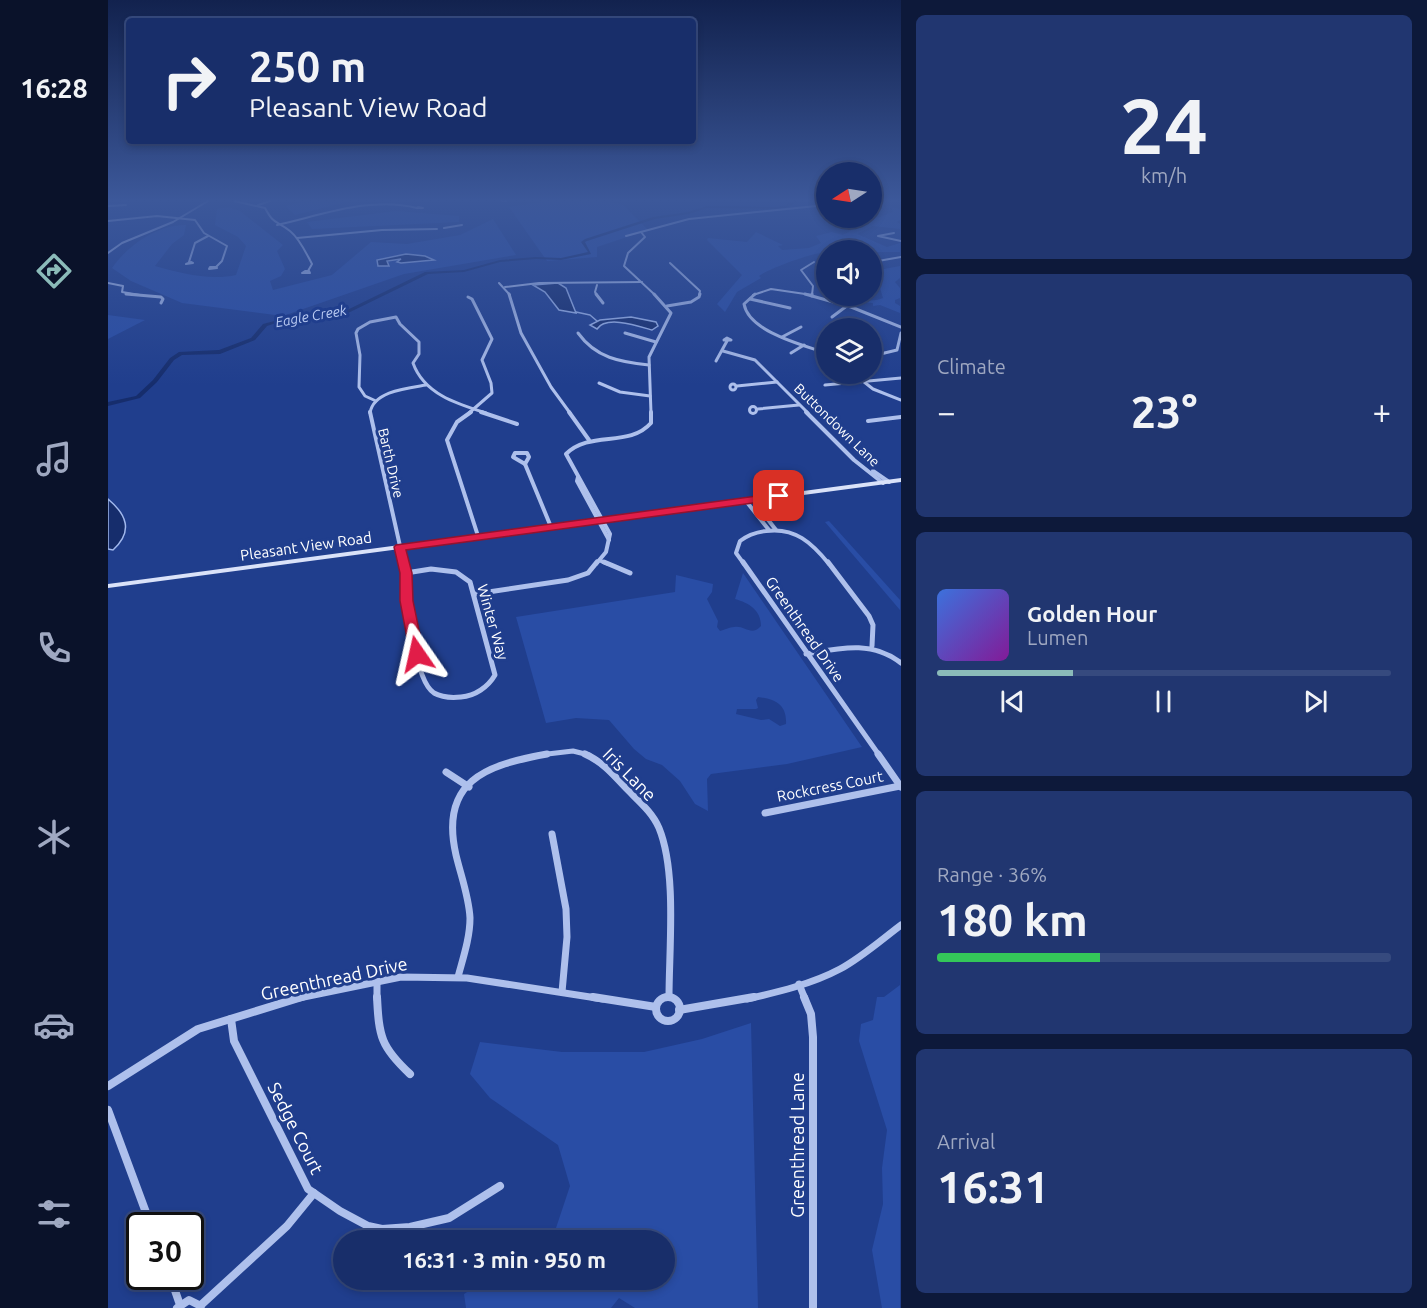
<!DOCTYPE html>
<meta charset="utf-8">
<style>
:root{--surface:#182e6a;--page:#213670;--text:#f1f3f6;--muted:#9fa8c1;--line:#364a7e;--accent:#8bbbb9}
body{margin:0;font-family:Ubuntu,sans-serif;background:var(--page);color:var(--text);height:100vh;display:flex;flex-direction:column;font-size:22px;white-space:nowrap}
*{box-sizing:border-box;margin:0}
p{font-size:20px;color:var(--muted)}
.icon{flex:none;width:33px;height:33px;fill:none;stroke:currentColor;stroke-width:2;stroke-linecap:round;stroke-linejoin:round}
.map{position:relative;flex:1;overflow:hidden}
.sheet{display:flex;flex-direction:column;gap:15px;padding:15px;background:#0d193a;width:526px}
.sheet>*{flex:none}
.banner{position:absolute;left:18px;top:18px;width:570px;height:126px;border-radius:6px;box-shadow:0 3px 9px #0003,0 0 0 2px var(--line);background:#182e6a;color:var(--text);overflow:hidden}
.needle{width:39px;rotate:258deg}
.tools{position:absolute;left:708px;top:162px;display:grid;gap:12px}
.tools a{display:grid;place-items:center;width:66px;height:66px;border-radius:50%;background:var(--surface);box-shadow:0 3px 9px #0003,0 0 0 2px var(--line);font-size:30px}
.speed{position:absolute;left:18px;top:1212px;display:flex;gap:12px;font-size:30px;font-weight:700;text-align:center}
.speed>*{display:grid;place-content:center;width:78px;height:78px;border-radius:50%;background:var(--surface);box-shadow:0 3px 9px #0003,0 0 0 2px var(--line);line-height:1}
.speed .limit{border:3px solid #111;border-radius:9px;background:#fff;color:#111}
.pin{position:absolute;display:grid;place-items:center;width:51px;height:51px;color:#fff;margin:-26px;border-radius:12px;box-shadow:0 3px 9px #0006}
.me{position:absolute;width:66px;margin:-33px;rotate:349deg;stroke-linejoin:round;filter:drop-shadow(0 0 4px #0008)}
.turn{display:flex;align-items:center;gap:21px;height:126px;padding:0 24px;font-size:27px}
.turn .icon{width:78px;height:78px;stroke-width:2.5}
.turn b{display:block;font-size:42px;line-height:51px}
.big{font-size:45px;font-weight:700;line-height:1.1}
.sheet .card{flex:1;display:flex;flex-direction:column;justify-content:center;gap:9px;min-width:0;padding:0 21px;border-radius:9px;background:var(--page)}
.sheet .dial{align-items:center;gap:0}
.dial b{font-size:78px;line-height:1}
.song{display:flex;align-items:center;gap:18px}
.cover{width:72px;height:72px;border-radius:9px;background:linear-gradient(135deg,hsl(220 70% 55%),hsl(290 70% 35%))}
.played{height:6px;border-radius:3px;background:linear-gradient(90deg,var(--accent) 30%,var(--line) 30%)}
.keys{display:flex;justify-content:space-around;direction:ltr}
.heat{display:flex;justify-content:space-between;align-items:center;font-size:33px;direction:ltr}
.charge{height:9px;border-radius:4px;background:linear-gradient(90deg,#34c759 36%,var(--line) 0)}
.trip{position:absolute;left:225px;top:1230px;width:342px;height:60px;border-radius:30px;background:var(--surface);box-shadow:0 3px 9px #0003,0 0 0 2px var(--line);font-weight:700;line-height:60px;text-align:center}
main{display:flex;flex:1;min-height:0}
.dock{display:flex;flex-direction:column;width:108px;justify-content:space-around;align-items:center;background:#0a122a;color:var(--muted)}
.dock .icon{width:42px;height:42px}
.dock .current{color:var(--accent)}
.dock b{font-size:27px;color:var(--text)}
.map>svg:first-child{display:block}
</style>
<main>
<nav class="dock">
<b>16:28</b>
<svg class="icon current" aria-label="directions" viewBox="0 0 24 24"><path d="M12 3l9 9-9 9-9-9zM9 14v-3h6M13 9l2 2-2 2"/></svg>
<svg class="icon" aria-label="music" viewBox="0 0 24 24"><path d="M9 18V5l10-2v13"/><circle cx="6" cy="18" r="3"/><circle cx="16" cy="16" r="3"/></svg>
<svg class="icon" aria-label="phone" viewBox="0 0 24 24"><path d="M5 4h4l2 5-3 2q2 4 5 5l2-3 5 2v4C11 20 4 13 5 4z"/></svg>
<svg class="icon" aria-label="climate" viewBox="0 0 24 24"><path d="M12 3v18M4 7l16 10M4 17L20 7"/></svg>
<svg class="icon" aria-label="car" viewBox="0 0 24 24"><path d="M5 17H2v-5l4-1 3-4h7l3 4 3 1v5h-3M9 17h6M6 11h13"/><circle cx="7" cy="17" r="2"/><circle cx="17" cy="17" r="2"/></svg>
<svg class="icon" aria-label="filters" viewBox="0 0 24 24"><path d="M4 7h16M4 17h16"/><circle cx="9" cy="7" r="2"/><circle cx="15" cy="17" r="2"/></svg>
</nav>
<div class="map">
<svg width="793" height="1308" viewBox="0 0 793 1308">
<rect width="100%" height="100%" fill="#203e8d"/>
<g fill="#294da5" fill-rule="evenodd">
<polygon points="197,201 242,201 187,215 178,206"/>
<polygon points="440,201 500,201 515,205 540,230 489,247 489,257 439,261 401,207"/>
<path d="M120,207L132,211L175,245L169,251L177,269L173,276L162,281L165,290L224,275L263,242L299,244L352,235L385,219L408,255L296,274L175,316L74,303L23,281L4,268C19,246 50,224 78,225L76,235L64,244L47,266C72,273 102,281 128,275L138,246L130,237L107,225L109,209Z"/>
<path d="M783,207L792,209V220L789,222L792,224V229L765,226L749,234L779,247L792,243V252H768L745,246V250H718V253C708,251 660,269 651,276L653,278L629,292L617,312L609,304L634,275L599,240L600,238L639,242L648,232L675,245L670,246L674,250L701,248L713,243L708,236L724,232L735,235L744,230L738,226L732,218L750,225L785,212Z"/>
<polygon points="288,211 351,216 351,222 204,229 199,222"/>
<path d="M764,266L776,269L792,266V278L787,282L792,288V298L787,300V303L792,306V313L772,305L765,306V303L753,302L750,304L749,302C758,299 766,302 775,298L772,288L764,279Z"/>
<polygon points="0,315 37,320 0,339"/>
<polygon points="721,521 792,600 792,610 717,522"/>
<path d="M635,573L754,747L679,764L603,774L599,779L600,811L587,804L572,781L554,765L538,759L526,749L501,720L468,718L438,723L408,617L567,592L568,575L605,584L604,592L599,599L610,621L609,627L612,631C616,630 622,627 626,627C637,625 643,637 653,626C653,610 641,603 627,599ZM650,697C668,699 679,705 678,724L672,726L661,719L653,720L628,714L629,709H648L650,708L648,700Z"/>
<polygon points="792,985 792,1308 774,1308 764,1250 775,1204 774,1168 779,1130 751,1041 753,1024 765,1020 769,997 776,997"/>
<polygon points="643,1023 650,1308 527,1308 511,1298 503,1308 358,1308 356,1294 378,1280 556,1280 556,1240 436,1240 446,1234 462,1186 450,1145 382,1098 362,1074 372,1042 454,1052 536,1052 594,1039"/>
</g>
<g fill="#162d6c" stroke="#a1b8ed" stroke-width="1.5">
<polygon points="298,254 317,256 326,260 293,263 289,262 293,259 279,261 281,266 270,266 269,260"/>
<polygon points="450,283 458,288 468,313 451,310 437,292 425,285"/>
<path d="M523,317L548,322L550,326L544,330C530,326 498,315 489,329L482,325L492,320Z"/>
<path d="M0,499C18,514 26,531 5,550L0,549Z"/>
</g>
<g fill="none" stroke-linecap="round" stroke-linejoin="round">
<polyline stroke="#a1b8ed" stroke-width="1.5" points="468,312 482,315 489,321"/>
<polygon fill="#162d6c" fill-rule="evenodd" points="685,201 690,201 678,208 667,209 599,208 581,214 547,219 479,241 477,242 483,254 453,260 428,259 392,262 356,272 320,274 238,314 171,322 159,326 147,340 112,354 74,355 66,360 49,382 32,398 0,406 0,402 28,396 45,380 62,358 71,352 111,350 143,338 155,324 170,320 235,312 317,272 356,270 392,260 428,257 453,258 480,252 473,242 477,239 545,217 580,212 599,206 667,207 676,206"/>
<g stroke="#aec0ec" stroke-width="2">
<path d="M126,201L157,208C166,225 168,220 182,231C192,239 198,253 204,264L200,271"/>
<polyline points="394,201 399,201"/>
<polyline points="150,205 162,201"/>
<polyline points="0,206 18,205"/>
<polygon points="310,207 315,208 309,208"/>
<polyline points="0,221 49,216 87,220 96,233 119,246 114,261 108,267"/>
<path d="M169,225C214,215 263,196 309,208"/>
<polyline points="336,228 354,225"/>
<polyline points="533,232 537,237 520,253 516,266 547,295"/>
<polyline points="786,233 770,236 793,241"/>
<polyline points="518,236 581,219 718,205"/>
<polyline points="189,238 274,230 329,229"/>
<polyline points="0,253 14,243 65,222 100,201"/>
<polyline points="770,261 793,257"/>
<polyline points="81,262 87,243 100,236"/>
<polygon points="83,262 85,263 78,264"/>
<polyline points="562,263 592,291 591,295"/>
<polygon points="102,267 108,267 109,268 101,269"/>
<polygon points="197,271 201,271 202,273 194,273"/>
<polyline points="0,283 15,286 14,292 32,295"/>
<polyline points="391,283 402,295"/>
<polyline points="489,285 487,292 489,295"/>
<polyline points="397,287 431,283 534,282"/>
<polyline points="645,295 663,289 704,295"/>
<polyline points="704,295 705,286 693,270 706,262"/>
</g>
<g stroke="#aec0ec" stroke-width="3">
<polyline points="18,294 53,297 55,299 53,303"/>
<polyline points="401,294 413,333 443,387 462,413"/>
<polyline points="488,294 495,303"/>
<path d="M647,294L636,304C641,332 695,345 718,353"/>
<polyline points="697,294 743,307 793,327"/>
<polyline points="704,296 704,294"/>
<polyline points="360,297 364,299 384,339 374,360 383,383 384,393 361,413"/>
<polyline points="642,299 682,308"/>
<polyline points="559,306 583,302 591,297 592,294"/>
<polyline points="724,317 752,296"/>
<path d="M470,333C488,358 512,362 541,365"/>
<polyline points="517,333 548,342"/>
<polyline points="674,337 693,327"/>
<polygon points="619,338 623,340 616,340"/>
<polyline points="615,351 647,360 700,413"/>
<polyline points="683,353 696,345"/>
<polyline points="764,356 789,350 793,333"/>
<polyline points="608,361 619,341"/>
<polyline points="746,374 765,389 793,400"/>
<polyline points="491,383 512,392 542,396"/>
<circle cx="625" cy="387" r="3"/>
<polyline points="717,385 793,378"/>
<polyline points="629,386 669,382"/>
<path d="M268,401L257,396L251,387L252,355L248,333L250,329L262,322L288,317L292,324L311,342V354L305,363C316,394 349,404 378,413"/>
<circle cx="645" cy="410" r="3.5"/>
<polyline points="650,409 691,405"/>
<path d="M262,413C265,391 300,388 318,385"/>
<polyline points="543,413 541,357 563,313 546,294"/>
</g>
<g stroke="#aec0ec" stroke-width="4">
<polyline points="262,412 296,564"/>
<polyline points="363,412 349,422 339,440 370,536"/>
<polyline points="373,412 409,424"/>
<polyline points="461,412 481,440"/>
<polyline points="698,412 746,460 775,483"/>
<polyline points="760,421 793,417"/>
<polygon points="407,453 419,453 421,457 417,464 405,457"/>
<polyline points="417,464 443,527"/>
<polyline points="765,471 781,482"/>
<polyline points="470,477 469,481 501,540"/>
<polyline points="645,500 668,530"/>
<polyline points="638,501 661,530"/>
<polyline points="493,561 500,564"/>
<path d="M488,564L498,552L502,534L458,454C482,430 521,448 543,423V412"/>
<path d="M636,564L628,553L632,541C640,535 649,532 658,531C687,527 704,543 721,564"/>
</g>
<g stroke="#aec0ec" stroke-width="5">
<polyline points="296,562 298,573"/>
<polyline points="496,562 522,573"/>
<polyline points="635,562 771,755"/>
<polyline points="720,562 761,616 765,625 764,646"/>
<path d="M323,569L348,572L362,582L387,675C380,687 367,696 353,697C344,698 335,698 326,693C306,680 298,597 298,573Z"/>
<polyline points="367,594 460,580 480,573 489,562"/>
<path d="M698,654C732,648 764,640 793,663"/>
<polyline points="431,755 465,751 481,755"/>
</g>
<g stroke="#aec0ec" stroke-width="7">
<path d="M477,754C493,761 504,773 516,786C528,799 544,811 551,828C569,872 561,949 561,997"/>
<polyline points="770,754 793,787"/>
<polyline points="338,772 361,787"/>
<polyline points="657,813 792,786"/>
<polyline points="444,834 458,909 459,937 454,992"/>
<path d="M350,977C355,958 362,938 362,918C361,897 353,876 348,855C331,781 378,765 439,754"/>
<polyline points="269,982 269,999"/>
<polyline points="691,984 697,999"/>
<polyline points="186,999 293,977 359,978 495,999"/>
<path d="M639,999C670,992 704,984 732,969C754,957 773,940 793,925"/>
</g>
<g stroke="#aec0ec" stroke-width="8">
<path d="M269,997C271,1037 273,1047 302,1074"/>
<polyline points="485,997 548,1007"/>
<polyline points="696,997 703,1014 705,1037 705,1308"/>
<circle cx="560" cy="1009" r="12"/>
<polyline points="571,1010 646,997"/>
<polyline points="123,1019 126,1041 200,1189 232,1211 260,1226 274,1229 302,1227 341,1218 392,1186"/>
<polyline points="0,1086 90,1029 194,997"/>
<polyline points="0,1110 43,1226"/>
<polyline points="62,1276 72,1305"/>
<polyline points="93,1305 179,1226 206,1193"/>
<polyline points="69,1308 81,1300 93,1306"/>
</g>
<polygon fill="#dae2f9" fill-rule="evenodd" points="793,478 793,482 0,588 0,584"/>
</g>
<linearGradient id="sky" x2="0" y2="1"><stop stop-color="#12224e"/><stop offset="0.52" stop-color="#3c589a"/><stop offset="1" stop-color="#3c589a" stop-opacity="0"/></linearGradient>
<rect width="793" height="385" fill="url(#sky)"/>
<polygon fill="#e11d48" stroke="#92132f" stroke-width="1.5" points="671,493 676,496 675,499 298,550 304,573 305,601 316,654 309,659 302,654 292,601 292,573 286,547 288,545"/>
<g text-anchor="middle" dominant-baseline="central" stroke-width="6" stroke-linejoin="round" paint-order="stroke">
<g font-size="14" font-style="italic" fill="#bacbf3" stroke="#203e8d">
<text transform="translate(203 316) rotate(-10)">Eagle Creek</text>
</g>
<g font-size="14" fill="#fff" stroke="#203e8d">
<text transform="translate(729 425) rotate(44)">Buttondown Lane</text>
<text transform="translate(283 463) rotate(77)">Barth Drive</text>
</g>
<g font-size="15" fill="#fff" stroke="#203e8d">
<text transform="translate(198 546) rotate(-8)">Pleasant View Road</text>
<text transform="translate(385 622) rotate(74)">Winter Way</text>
<text transform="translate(697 629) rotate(55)">Greenthread Drive</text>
<text transform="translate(722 786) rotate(-11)">Rockcress Court</text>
</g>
<g font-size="18" fill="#fff" stroke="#203e8d">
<text transform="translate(522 774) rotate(45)">Iris Lane</text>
<text transform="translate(226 978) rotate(-12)">Greenthread Drive</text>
<text transform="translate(188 1128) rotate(63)">Sedge Court</text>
<text transform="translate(689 1145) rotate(-90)">Greenthread Lane</text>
</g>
</g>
</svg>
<div class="tools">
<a><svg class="needle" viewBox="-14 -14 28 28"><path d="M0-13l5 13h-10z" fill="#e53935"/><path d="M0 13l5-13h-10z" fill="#9fa8c1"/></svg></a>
<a><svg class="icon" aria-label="sound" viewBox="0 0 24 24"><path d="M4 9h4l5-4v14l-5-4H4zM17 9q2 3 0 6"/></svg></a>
<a><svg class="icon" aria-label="layers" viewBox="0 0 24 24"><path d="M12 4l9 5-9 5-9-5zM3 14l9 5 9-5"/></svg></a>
</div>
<div class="speed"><div class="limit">30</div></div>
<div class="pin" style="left:671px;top:496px;background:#d93025"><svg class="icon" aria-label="arrive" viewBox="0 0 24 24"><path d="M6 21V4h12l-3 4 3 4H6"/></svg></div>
<svg class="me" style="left:309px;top:654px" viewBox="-20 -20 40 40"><path d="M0-17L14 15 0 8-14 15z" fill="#e11d48" stroke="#fff" stroke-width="4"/></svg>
<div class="trip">16:31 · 3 min · 950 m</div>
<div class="banner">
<div class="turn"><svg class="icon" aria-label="right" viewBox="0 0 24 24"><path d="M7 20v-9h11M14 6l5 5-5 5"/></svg><div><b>250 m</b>Pleasant View Road</div></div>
</div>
</div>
<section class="sheet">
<div class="card dial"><b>24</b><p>km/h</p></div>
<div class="card"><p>Climate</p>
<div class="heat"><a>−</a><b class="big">23°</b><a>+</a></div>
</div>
<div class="card">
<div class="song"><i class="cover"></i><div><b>Golden Hour</b><p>Lumen</p></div></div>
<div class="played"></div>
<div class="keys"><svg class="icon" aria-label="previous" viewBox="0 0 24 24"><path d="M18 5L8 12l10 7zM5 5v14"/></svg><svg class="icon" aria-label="pause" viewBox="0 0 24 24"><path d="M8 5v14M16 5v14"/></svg><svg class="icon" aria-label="next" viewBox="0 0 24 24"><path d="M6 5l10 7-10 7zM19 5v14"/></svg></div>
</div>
<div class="card"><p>Range · 36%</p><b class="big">180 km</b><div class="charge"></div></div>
<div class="card"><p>Arrival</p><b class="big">16:31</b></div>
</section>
</main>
